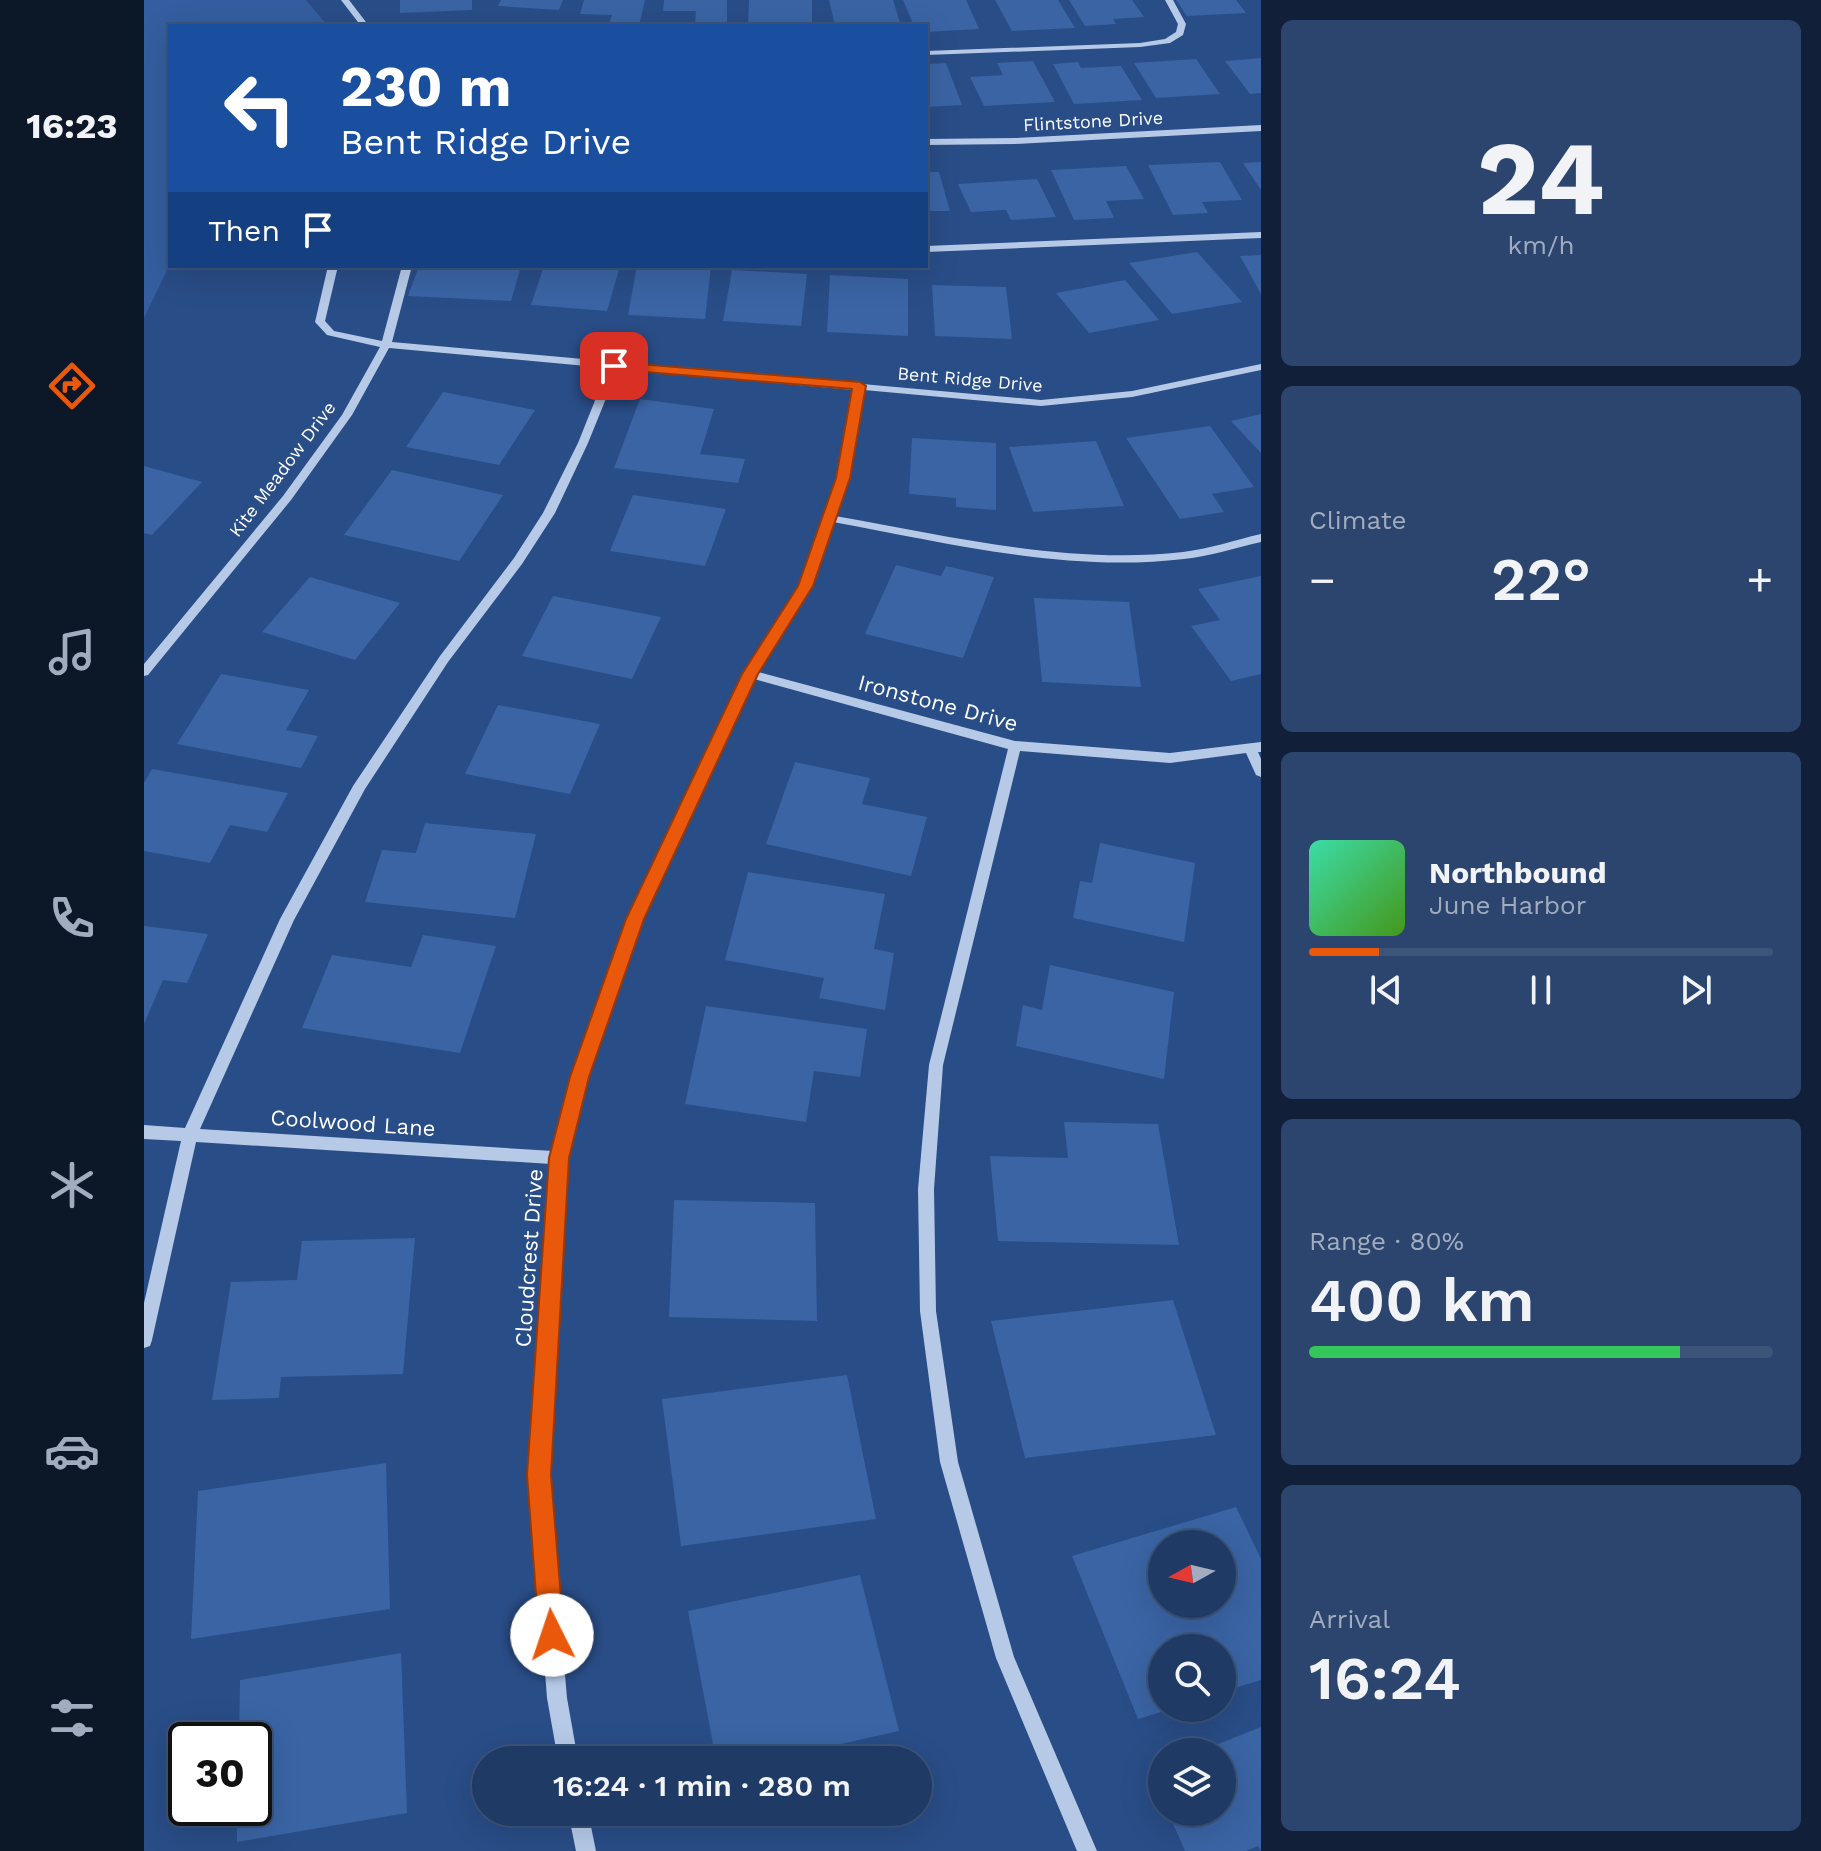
<!DOCTYPE html>
<meta charset="utf-8">
<style>
:root{--surface:#1f3a65;--page:#2c456e;--text:#f1f3f6;--muted:#a1adbf;--line:#3c5479;--accent:#ea580c}
body{margin:0;font-family:"Work Sans",sans-serif;background:var(--page);color:var(--text);height:100vh;display:flex;flex-direction:column;font-size:30px;white-space:nowrap}
*{box-sizing:border-box;margin:0}
p{font-size:26px;color:var(--muted)}
.icon{flex:none;width:44px;height:44px;fill:none;stroke:currentColor;stroke-width:2;stroke-linecap:round;stroke-linejoin:round}
.map{position:relative;flex:1;overflow:hidden}
.side{display:flex;flex-direction:column;gap:20px;padding:20px;background:#112038;width:560px}
.side>*{flex:none}
.hud{position:absolute;left:24px;top:24px;width:760px;height:244px;border-radius:0px;box-shadow:0 8px 32px #0002,0 0 0 2px var(--line);background:#1a4fa0;color:#fff;overflow:hidden}
.needle{width:52px;rotate:262deg}
.fabs{position:absolute;left:1004px;top:1530px;display:grid;gap:16px}
.fabs a{display:grid;place-items:center;width:88px;height:88px;border-radius:50%;background:var(--surface);box-shadow:0 8px 32px #0002,0 0 0 2px var(--line);font-size:40px}
.speed{position:absolute;left:24px;top:1722px;display:flex;gap:16px;font-size:40px;font-weight:700;text-align:center}
.speed>*{display:grid;place-content:center;width:104px;height:104px;border-radius:50%;background:var(--surface);box-shadow:0 8px 32px #0002,0 0 0 2px var(--line);line-height:1}
.speed .limit{border:4px solid #111;border-radius:12px;background:#fff;color:#111}
.pin{position:absolute;display:grid;place-items:center;width:68px;height:68px;color:#fff;margin:-34px;border-radius:16px;box-shadow:0 4px 12px #0006}
.me{position:absolute;width:88px;margin:-44px;rotate:356deg;stroke-linejoin:round;filter:drop-shadow(0 0 6px #0008)}
.turn{display:flex;align-items:center;gap:28px;height:168px;padding:0 40px;font-size:36px}
.turn .icon{width:104px;height:104px;stroke-width:2.5}
.turn b{display:block;font-size:56px;line-height:68px}
.then{display:flex;align-items:center;height:76px;padding:0 40px;background:#0003;gap:16px;font-size:30px}
.big{font-size:60px;font-weight:600;line-height:1.1}
.side .card{flex:1;display:flex;flex-direction:column;justify-content:center;gap:12px;min-width:0;padding:0 28px;border-radius:12px;background:var(--page)}
.side .dial{align-items:center;gap:0}
.dial b{font-size:104px;line-height:1}
.song{display:flex;align-items:center;gap:24px}
.cover{width:96px;height:96px;border-radius:12px;background:linear-gradient(135deg,hsl(160 70% 55%),hsl(100 70% 35%))}
.played{height:8px;border-radius:4px;background:linear-gradient(90deg,var(--accent) 15%,var(--line) 15%)}
.keys{display:flex;justify-content:space-around;direction:ltr}
.heat{display:flex;justify-content:space-between;align-items:center;font-size:44px;direction:ltr}
.charge{height:12px;border-radius:6px;background:linear-gradient(90deg,#34c759 80%,var(--line) 0)}
.trip{position:absolute;left:328px;top:1746px;width:460px;height:80px;border-radius:40px;background:var(--surface);box-shadow:0 8px 32px #0002,0 0 0 2px var(--line);font-weight:600;line-height:80px;text-align:center}
main{display:flex;flex:1;min-height:0}
.tab-bar{display:flex;flex-direction:column;width:144px;justify-content:space-around;align-items:center;background:#0c1728;color:var(--muted)}
.tab-bar .icon{width:56px;height:56px}
.tab-bar .on{color:var(--accent)}
.tab-bar b{font-size:36px;color:var(--text)}
.map>svg:first-child{display:block}
</style>
<main>
<nav class="tab-bar">
<b>16:23</b>
<svg class="icon on" aria-label="directions" viewBox="0 0 24 24"><path d="M12 3l9 9-9 9-9-9zM9 14v-3h6M13 9l2 2-2 2"/></svg>
<svg class="icon" aria-label="music" viewBox="0 0 24 24"><path d="M9 18V5l10-2v13"/><circle cx="6" cy="18" r="3"/><circle cx="16" cy="16" r="3"/></svg>
<svg class="icon" aria-label="phone" viewBox="0 0 24 24"><path d="M5 4h4l2 5-3 2q2 4 5 5l2-3 5 2v4C11 20 4 13 5 4z"/></svg>
<svg class="icon" aria-label="climate" viewBox="0 0 24 24"><path d="M12 3v18M4 7l16 10M4 17L20 7"/></svg>
<svg class="icon" aria-label="car" viewBox="0 0 24 24"><path d="M5 17H2v-5l4-1 3-4h7l3 4 3 1v5h-3M9 17h6M6 11h13"/><circle cx="7" cy="17" r="2"/><circle cx="17" cy="17" r="2"/></svg>
<svg class="icon" aria-label="filters" viewBox="0 0 24 24"><path d="M4 7h16M4 17h16"/><circle cx="9" cy="7" r="2"/><circle cx="15" cy="17" r="2"/></svg>
</nav>
<div class="map">
<svg width="1117" height="1851" viewBox="0 0 1117 1851">
<rect width="100%" height="100%" fill="#294d87"/>
<polygon fill="#345e9f" points="0,0 162,0 184,26 26,26 26,264 0,318"/>
<g fill="#3a64a4" fill-rule="evenodd">
<polygon points="256,0 328,0 328,10 256,13"/>
<polygon points="357,0 419,0 415,10 354,6"/>
<polygon points="440,0 501,0 495,26 465,24 468,15 436,14"/>
<polygon points="520,0 583,0 583,24 551,24 552,11 519,11"/>
<polygon points="605,0 668,0 668,26 604,26"/>
<polygon points="685,0 749,0 757,26 691,25"/>
<polygon points="759,0 822,0 835,29 782,32 782,26 770,26"/>
<polygon points="851,0 914,0 931,28 868,31"/>
<polygon points="925,0 988,0 1000,17 969,19 972,24 941,26"/>
<polygon points="1032,0 1092,0 1102,13 1043,16"/>
<polygon points="1117,58 1117,93 1106,94 1081,61"/>
<polygon points="1052,59 1076,94 1012,98 990,63"/>
<polygon points="889,61 911,102 840,106 826,77 859,75 853,63"/>
<polygon points="934,62 937,68 977,66 998,100 930,104 909,64"/>
<polygon points="802,63 818,105 782,107 782,64"/>
<polygon points="1076,162 1098,200 1058,202 1064,213 1029,215 1004,165"/>
<polygon points="1117,162 1117,190 1099,163"/>
<polygon points="982,166 1000,199 962,201 970,218 930,220 907,170"/>
<polygon points="782,172 795,172 806,211 782,211"/>
<polygon points="893,179 912,217 867,220 862,210 827,212 814,184"/>
<polygon points="1053,252 1098,302 1028,314 985,263"/>
<polygon points="1117,255 1117,294 1096,256"/>
<polygon points="275,266 377,266 367,301 264,296"/>
<polygon points="400,266 476,266 463,311 387,305"/>
<polygon points="493,266 567,266 561,319 484,315"/>
<polygon points="588,270 663,274 657,326 579,321"/>
<polygon points="686,275 764,279 764,336 683,332"/>
<polygon points="981,280 1015,320 945,333 912,293"/>
<polygon points="788,285 862,287 868,339 791,336"/>
<polygon points="299,392 391,410 355,465 262,447"/>
<polygon points="496,399 570,409 556,454 601,459 594,483 470,468"/>
<polygon points="1117,414 1117,453 1087,421"/>
<polygon points="1066,426 1110,487 1068,494 1080,512 1036,519 982,438"/>
<polygon points="768,438 852,443 852,510 812,507 812,498 765,494"/>
<polygon points="952,441 980,506 889,512 865,447"/>
<polygon points="0,466 58,482 8,535 0,533"/>
<polygon points="248,470 359,495 315,561 200,535"/>
<polygon points="489,495 582,509 561,566 466,551"/>
<polygon points="752,565 797,576 802,566 850,577 819,658 721,634"/>
<polygon points="1117,576 1117,674 1087,681 1047,626 1076,620 1054,589"/>
<polygon points="166,577 256,603 211,660 118,632"/>
<polygon points="409,596 517,617 488,679 378,656"/>
<polygon points="890,598 985,602 997,687 898,682"/>
<polygon points="77,674 165,690 142,730 174,736 157,768 33,744"/>
<polygon points="354,705 456,724 426,794 321,774"/>
<polygon points="651,762 726,778 718,804 783,817 767,876 622,844"/>
<polygon points="8,769 144,793 123,832 86,825 66,863 0,851 0,783"/>
<polygon points="281,823 392,834 371,918 221,902 238,850 272,853"/>
<polygon points="956,843 1051,863 1040,942 929,918 936,881 948,883"/>
<polygon points="604,872 741,894 730,949 750,953 741,1010 675,998 680,978 581,960"/>
<polygon points="0,926 64,934 43,983 19,980 0,1024"/>
<polygon points="279,935 352,946 316,1053 158,1028 188,955 267,967"/>
<polygon points="906,965 1030,992 1020,1079 872,1046 879,1005 898,1010"/>
<polygon points="562,1006 723,1029 716,1077 670,1071 662,1122 541,1104"/>
<polygon points="920,1122 1014,1124 1035,1245 854,1241 846,1156 924,1158"/>
<polygon points="530,1200 671,1203 673,1321 525,1317"/>
<polygon points="271,1238 259,1374 137,1377 135,1398 68,1400 87,1282 153,1280 158,1241"/>
<polygon points="1029,1300 1072,1435 881,1458 847,1321"/>
<polygon points="703,1375 732,1519 537,1546 518,1399"/>
<polygon points="242,1463 246,1609 47,1639 54,1491"/>
<path d="M1092,1507L1117,1559V1680L1078,1692V1648H1018V1708L1027,1709L994,1719L928,1556ZM1018,1544H1078V1604H1018Z"/>
<polygon points="716,1575 755,1731 625,1760 572,1760 544,1611"/>
<polygon points="257,1653 263,1813 93,1842 93,1808 110,1808 110,1740 95,1740 96,1680"/>
<polygon points="1117,1727 1117,1851 1114,1846 1102,1851 1041,1851 1024,1812 1078,1812 1078,1752 1054,1752"/>
<polygon points="1018,1766 1018,1799 1005,1771"/>
</g>
<g fill="none" stroke-linecap="round" stroke-linejoin="round">
<g fill="#b6cae8" fill-rule="evenodd">
<polygon points="197,0 205,0 225,26 217,26"/>
<polygon points="1021,0 1029,0 1042,24 1039,35 1026,43 996,47 782,55 782,51 996,43 1021,39 1032,32 1034,24"/>
<polygon points="1117,125 1117,131 871,144 782,145 782,139 871,138"/>
<polygon points="1117,232 1117,238 782,252 782,246"/>
<path d="M184,266H194L181,321L190,331L238,341L258,266H268L248,342L897,400L988,391L1117,364V370L988,397L897,406L720,390L704,478L691,516C805,536 923,565 1039,552C1065,549 1091,540 1117,534V542C1091,548 1066,556 1040,559C922,573 804,543 689,522L667,586L614,672L871,741L1026,753L1117,742V752H1114L1117,759V777L1112,775L1102,753L1026,763L876,751L799,1065L790,1189L792,1311L814,1462L870,1657L953,1851H933L852,1658L796,1462L776,1311L774,1189L785,1065L864,749L610,679L498,919L444,1077L423,1158L404,1475L423,1698L434,1760H414L403,1698L386,1475L407,1164L52,1142L8,1340L6,1346L0,1348V1303L37,1141L0,1139V1125L41,1128L136,919L209,786L296,656L370,558L399,513L434,443L464,368L245,348L208,415L147,500L4,675L0,676V664L139,496L198,415L236,347L183,335L171,322ZM474,369L710,390L694,478L655,586L600,674L484,919L428,1077L409,1151L56,1129L150,920L221,789L304,662L378,564L411,513L444,443Z"/>
<polygon points="424,1812 444,1812 452,1851 432,1851"/>
</g>
</g>
<polygon fill="#ea580c" stroke="#983908" stroke-width="2" points="470,362 716,382 722,386 706,478 669,586 614,674 500,919 445,1077 425,1158 407,1475 420,1635 416,1643 408,1647 399,1643 395,1635 383,1475 405,1158 426,1077 482,919 598,674 654,586 692,478 708,389 465,369 463,366"/>
<g text-anchor="middle" dominant-baseline="central" stroke-width="8" stroke-linejoin="round" paint-order="stroke">
<g font-size="18" fill="#fff" stroke="#294d87">
<text transform="translate(949 121) rotate(-3)">Flintstone Drive</text>
<text transform="translate(826 379) rotate(5)">Bent Ridge Drive</text>
<text transform="translate(138 469) rotate(-53)">Kite Meadow Drive</text>
</g>
<g font-size="22" fill="#fff" stroke="#294d87">
<text transform="translate(794 703) rotate(15)">Ironstone Drive</text>
<text transform="translate(209 1123) rotate(4)">Coolwood Lane</text>
<text transform="translate(385 1258) rotate(-86)">Cloudcrest Drive</text>
</g>
</g>
</svg>
<div class="fabs">
<a><svg class="needle" viewBox="-14 -14 28 28"><path d="M0-13l5 13h-10z" fill="#e53935"/><path d="M0 13l5-13h-10z" fill="#a1adbf"/></svg></a>
<a><svg class="icon" aria-label="search" viewBox="0 0 24 24"><circle cx="10" cy="10" r="6"/><path d="M15 15l6 6"/></svg></a>
<a><svg class="icon" aria-label="layers" viewBox="0 0 24 24"><path d="M12 4l9 5-9 5-9-5zM3 14l9 5 9-5"/></svg></a>
</div>
<div class="speed"><div class="limit">30</div></div>
<div class="pin" style="left:470px;top:366px;background:#d93025"><svg class="icon" aria-label="arrive" viewBox="0 0 24 24"><path d="M6 21V4h12l-3 4 3 4H6"/></svg></div>
<svg class="me" style="left:408px;top:1635px" viewBox="-20 -20 40 40"><circle r="19" fill="#fff"/><path d="M0-13L10 11 0 6-10 11z" fill="#ea580c"/></svg>
<div class="trip">16:24 · 1 min · 280 m</div>
<div class="hud">
<div class="turn"><svg class="icon" aria-label="left" viewBox="0 0 24 24"><path d="M17 20v-9H6M10 6l-5 5 5 5"/></svg><div><b>230 m</b>Bent Ridge Drive</div></div>
<div class="then">Then<svg class="icon" aria-label="arrive" viewBox="0 0 24 24"><path d="M6 21V4h12l-3 4 3 4H6"/></svg></div>
</div>
</div>
<section class="side">
<div class="card dial"><b>24</b><p>km/h</p></div>
<div class="card"><p>Climate</p>
<div class="heat"><a>−</a><b class="big">22°</b><a>+</a></div>
</div>
<div class="card">
<div class="song"><i class="cover"></i><div><b>Northbound</b><p>June Harbor</p></div></div>
<div class="played"></div>
<div class="keys"><svg class="icon" aria-label="previous" viewBox="0 0 24 24"><path d="M18 5L8 12l10 7zM5 5v14"/></svg><svg class="icon" aria-label="pause" viewBox="0 0 24 24"><path d="M8 5v14M16 5v14"/></svg><svg class="icon" aria-label="next" viewBox="0 0 24 24"><path d="M6 5l10 7-10 7zM19 5v14"/></svg></div>
</div>
<div class="card"><p>Range · 80%</p><b class="big">400 km</b><div class="charge"></div></div>
<div class="card"><p>Arrival</p><b class="big">16:24</b></div>
</section>
</main>
